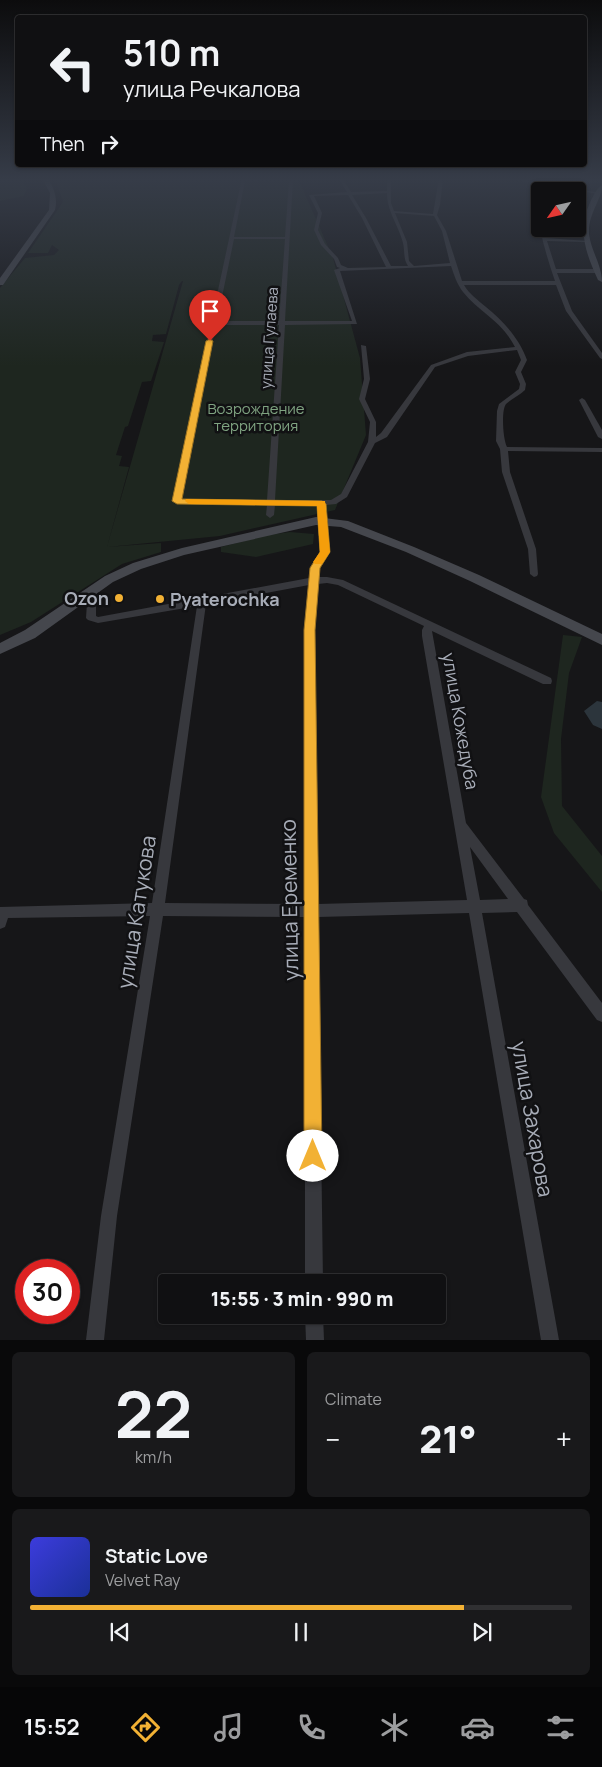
<!DOCTYPE html>
<meta charset="utf-8">
<style>
:root{--surface:#101012;--page:#19191b;--text:#f1f3f6;--muted:#9c9d9f;--line:#303032;--accent:#f2b134}
body{margin:0;font-family:Manrope,sans-serif;background:var(--page);color:var(--text);height:100vh;display:flex;flex-direction:column;font-size:19px;white-space:nowrap}
*{box-sizing:border-box;margin:0}
p{font-size:16px;color:var(--muted)}
.icon{flex:none;width:28px;height:28px;fill:none;stroke:currentColor;stroke-width:2;stroke-linecap:round;stroke-linejoin:round}
.map{position:relative;height:1340px;overflow:hidden}
.details{display:flex;flex-direction:column;gap:12px;padding:12px;background:#09090a;flex:1}
.details>*{flex:none}
.top-card{position:absolute;left:15px;top:15px;width:572px;height:152px;border-radius:5px;box-shadow:0 1px 4px #0004,0 0 0 1px var(--line);background:#101012;color:var(--text);overflow:hidden}
.needle{width:32px;rotate:236deg}
.tools{position:absolute;left:531px;top:182px;display:grid;gap:10px}
.tools a{display:grid;place-items:center;width:55px;height:55px;border-radius:5px;background:var(--surface);box-shadow:0 1px 4px #0004,0 0 0 1px var(--line);font-size:25px}
.speed{position:absolute;left:15px;top:1259px;display:flex;gap:10px;font-size:25px;font-weight:700;text-align:center}
.speed>*{display:grid;place-content:center;width:65px;height:65px;border-radius:50%;background:var(--surface);box-shadow:0 1px 4px #0004,0 0 0 1px var(--line);line-height:1}
.speed .limit{border:8px solid #d22;background:#fff;color:#111}
.pin{position:absolute;display:grid;place-items:center;width:42px;height:42px;color:#fff;margin:-51px -21px;border-radius:50% 50% 50% 0;rotate:-45deg;box-shadow:0 0 5px #0007}
.pin .icon{rotate:45deg}
.me{position:absolute;width:55px;margin:-28px;rotate:0deg;stroke-linejoin:round;filter:drop-shadow(0 0 4px #0008)}
.turn{display:flex;align-items:center;gap:18px;height:105px;padding:0 25px;font-size:22px}
.turn .icon{width:65px;height:65px;stroke-width:2.5}
.turn b{display:block;font-size:35px;line-height:42px}
.then{display:flex;align-items:center;height:48px;padding:0 25px;background:#0003;gap:10px;font-size:19px}
.big{font-size:38px;font-weight:800;line-height:1.1}
.details .tile{flex:1;display:flex;flex-direction:column;justify-content:center;gap:8px;min-width:0;padding:0 18px;border-radius:8px;background:var(--page)}
.details .dial{align-items:center;gap:0}
.dial b{font-size:65px;line-height:1}
.song{display:flex;align-items:center;gap:15px}
.cover{width:60px;height:60px;border-radius:8px;background:linear-gradient(135deg,hsl(240 70% 55%),hsl(230 70% 35%))}
.played{height:5px;border-radius:2px;background:linear-gradient(90deg,var(--accent) 80%,var(--line) 80%)}
.keys{display:flex;justify-content:space-around;direction:ltr}
.heat{display:flex;justify-content:space-between;align-items:center;font-size:28px;direction:ltr}
.details .tiles{flex:1;display:grid;gap:12px;grid-template-columns:1fr 1fr}
.tile:last-child{grid-column:span 2}
.trip{position:absolute;left:158px;top:1274px;width:288px;height:50px;border-radius:5px;background:var(--surface);box-shadow:0 1px 4px #0004,0 0 0 1px var(--line);font-weight:800;line-height:50px;text-align:center}
.tabs{display:flex;height:80px;justify-content:space-around;align-items:center;background:#060607;color:var(--muted)}
.tabs .icon{width:35px;height:35px}
.tabs .current{color:var(--accent)}
.tabs b{font-size:22px;color:var(--text)}
.map>svg:first-child{display:block}
</style>
<div class="map">
<svg width="602" height="1340" viewBox="0 0 602 1340">
<rect width="100%" height="100%" fill="#161618"/>
<g fill="#1e261f" fill-rule="evenodd">
<polygon points="18,178 22,180 27,188 24,196 0,201 0,180"/>
<path d="M64,178L71,185L66,178H298L333,258L360,358L366,435L335,510L220,536L107,547L161,543V552L122,564L31,622L0,635V288L25,258L54,255L59,250L52,245L48,253H28L63,202L55,179ZM182,281H183L107,547L129,467L119,466L122,456L116,455L125,427L128,426L142,382L151,381L164,342L152,341L153,335L166,334L179,285Z"/>
<polygon points="290,532 314,534 313,544 256,557 221,552 221,547 268,535"/>
<polygon points="563,635 582,637 569,673 561,739 562,806 602,856 602,892 554,833 541,797"/>
</g>
<polygon fill="#2c353c" points="597,701 602,702 602,729 593,725 584,711"/>
<g fill="none" stroke-linecap="round" stroke-linejoin="round">
<g fill="#37383d" fill-rule="evenodd">
<path d="M242,178L293,179L285,321H352L334,270L340,268L337,267L334,259L321,245L314,230L318,213L309,195L347,192L338,178H342L351,192L387,191V178H391V203L394,211L433,214L439,178H443L440,205L437,215L446,231L462,281H555C549,264 544,247 540,229H544L546,238L588,241L586,242L547,241L556,269H597L600,271L597,273H557L572,311L602,353V359L600,358L566,311L556,285H464C469,294 478,300 486,307C504,322 519,338 527,360L521,372L526,384L525,390C520,395 511,399 506,404C501,410 503,440 507,447L602,448V452L508,451L510,472L536,549L538,574L537,576L534,577L530,574L528,549L502,472L500,449L496,441L497,411L499,404L519,389L520,384L515,372L521,360L517,350L468,356L435,367L387,437L375,443L347,497L336,504L326,505L329,552L319,567L318,577H327L343,580L551,678L552,681L551,684H543L432,631L466,823L524,899L527,900L528,905L602,1003V1022L597,1020L517,912L482,913L559,1340H541L469,913L318,917L323,1282H305V917L163,916L117,1216L104,1340H86L101,1216L150,916L8,918L5,927L0,929V907L152,903L197,606L98,623L88,620L86,618L88,588L91,587L96,590V616L98,617L309,578L311,567L321,552L318,505H275L274,515L270,518L266,515L267,505L177,503L173,501ZM289,180L285,237H234L245,181ZM387,193C387,212 399,226 403,243C405,251 403,259 408,266H391L366,218L352,195ZM348,195L362,218L386,267L348,268L341,265L338,258L325,244L318,230L322,213L314,196ZM395,213L434,216L442,231L450,263L414,266L409,261L407,242ZM234,239H285L279,321H217ZM451,266C454,275 457,284 463,292C479,312 502,321 515,347L467,352L431,365L381,433L376,437V422L365,399L370,379L366,346L361,345L364,379L359,399L370,422L368,442L341,494L331,500H275L285,325L357,324L340,271ZM216,325H279L267,500L181,499ZM327,583L338,585L424,626L422,630V636L467,900L318,904L314,630L318,584ZM309,585L304,630L305,904L165,903L206,604ZM470,847L508,899L480,900Z"/>
<polygon points="504,178 514,178 600,193 598,194"/>
<polygon points="578,228 588,230 586,231 572,229"/>
<polygon points="582,398 585,400 602,430 602,439 598,437 579,400"/>
<polygon points="305,1315 323,1315 324,1340 306,1340"/>
</g>
<g fill="#45474d" fill-rule="evenodd">
<path d="M42,178H48C54,189 58,198 55,210L3,285H0V278L49,210L50,193Z"/>
<path d="M602,185C602,200 588,213 589,234C591,251 602,265 602,282L598,280C587,256 577,231 589,205C592,198 596,189 602,185Z"/>
<polygon points="316,517 348,521 414,547 479,575 602,634 602,645 470,581 406,552 341,527 316,525 184,555 141,569 113,582 35,638 0,654 0,643 25,630 105,576 133,563 182,548"/>
</g>
</g>
<linearGradient id="sky" x2="0" y2="1"><stop stop-color="#0c0c0d"/><stop offset="0.49" stop-color="#363c48"/><stop offset="1" stop-color="#363c48" stop-opacity="0"/></linearGradient>
<rect width="602" height="366" fill="url(#sky)"/>
<polygon fill="#f2b134" stroke="#9d7322" points="210,339 213,341 182,499 322,501 326,504 330,552 320,568 315,630 322,1156 319,1163 313,1165 306,1163 304,1156 304,630 310,568 320,552 317,506 177,504 172,501 206,341"/>
<polygon fill="#f59e0b" points="186,499 325,501 330,552 322,564 315,564 313,562 320,552 317,506 189,504 185,501"/>
<g fill="#f2b134" stroke="#111113" stroke-width="2">
<circle cx="119" cy="598" r="5"/>
<circle cx="160" cy="599" r="5"/>
</g>
<g text-anchor="middle" dominant-baseline="central" stroke-width="5" stroke-linejoin="round" paint-order="stroke">
<g font-size="15" fill="#a8adb8" stroke="#111113">
<text transform="translate(269 338) rotate(-86)">улица Гулаева</text>
</g>
<g font-size="15" fill="#7fa381" stroke="#111113">
<text x="256" y="408">Возрождение<tspan x="256" dy="17">территория</tspan></text>
</g>
<g font-size="18" font-weight="bold" fill="#a8adb8" stroke="#111113" text-anchor="end">
<text x="109" y="598">Ozon</text>
<text x="170" y="599" text-anchor="start">Pyaterochka</text>
</g>
<g font-size="18" fill="#a8adb8" stroke="#111113">
<text transform="translate(461 721) rotate(80)">улица Кожедуба</text>
</g>
<g font-size="21" fill="#a8adb8" stroke="#111113">
<text transform="translate(289 900) rotate(-91)">улица Еременко</text>
<text transform="translate(136 912) rotate(-81)">улица Катукова</text>
<text transform="translate(533 1119) rotate(80)">улица Захарова</text>
</g>
</g>
</svg>
<div class="tools">
<a><svg class="needle" viewBox="-14 -14 28 28"><path d="M0-13l5 13h-10z" fill="#e53935"/><path d="M0 13l5-13h-10z" fill="#9c9d9f"/></svg></a>
</div>
<div class="speed"><div class="limit">30</div></div>
<div class="pin" style="left:210px;top:341px;background:#d93025"><svg class="icon" aria-label="arrive" viewBox="0 0 24 24"><path d="M6 21V4h12l-3 4 3 4H6"/></svg></div>
<svg class="me" style="left:313px;top:1156px" viewBox="-20 -20 40 40"><circle r="19" fill="#fff"/><path d="M0-13L10 11 0 6-10 11z" fill="#f2b134"/></svg>
<div class="trip">15:55 · 3 min · 990 m</div>
<div class="top-card">
<div class="turn"><svg class="icon" aria-label="left" viewBox="0 0 24 24"><path d="M17 20v-9H6M10 6l-5 5 5 5"/></svg><div><b>510 m</b>улица Речкалова</div></div>
<div class="then">Then<svg class="icon" aria-label="right" viewBox="0 0 24 24"><path d="M7 20v-9h11M14 6l5 5-5 5"/></svg></div>
</div>
</div>
<section class="details">
<div class="tiles">
<div class="tile dial"><b>22</b><p>km/h</p></div>
<div class="tile"><p>Climate</p>
<div class="heat"><a>−</a><b class="big">21°</b><a>+</a></div>
</div>
<div class="tile">
<div class="song"><i class="cover"></i><div><b>Static Love</b><p>Velvet Ray</p></div></div>
<div class="played"></div>
<div class="keys"><svg class="icon" aria-label="previous" viewBox="0 0 24 24"><path d="M18 5L8 12l10 7zM5 5v14"/></svg><svg class="icon" aria-label="pause" viewBox="0 0 24 24"><path d="M8 5v14M16 5v14"/></svg><svg class="icon" aria-label="next" viewBox="0 0 24 24"><path d="M6 5l10 7-10 7zM19 5v14"/></svg></div>
</div>
</div>
</section>
<nav class="tabs">
<b>15:52</b>
<svg class="icon current" aria-label="directions" viewBox="0 0 24 24"><path d="M12 3l9 9-9 9-9-9zM9 14v-3h6M13 9l2 2-2 2"/></svg>
<svg class="icon" aria-label="music" viewBox="0 0 24 24"><path d="M9 18V5l10-2v13"/><circle cx="6" cy="18" r="3"/><circle cx="16" cy="16" r="3"/></svg>
<svg class="icon" aria-label="phone" viewBox="0 0 24 24"><path d="M5 4h4l2 5-3 2q2 4 5 5l2-3 5 2v4C11 20 4 13 5 4z"/></svg>
<svg class="icon" aria-label="climate" viewBox="0 0 24 24"><path d="M12 3v18M4 7l16 10M4 17L20 7"/></svg>
<svg class="icon" aria-label="car" viewBox="0 0 24 24"><path d="M5 17H2v-5l4-1 3-4h7l3 4 3 1v5h-3M9 17h6M6 11h13"/><circle cx="7" cy="17" r="2"/><circle cx="17" cy="17" r="2"/></svg>
<svg class="icon" aria-label="filters" viewBox="0 0 24 24"><path d="M4 7h16M4 17h16"/><circle cx="9" cy="7" r="2"/><circle cx="15" cy="17" r="2"/></svg>
</nav>
